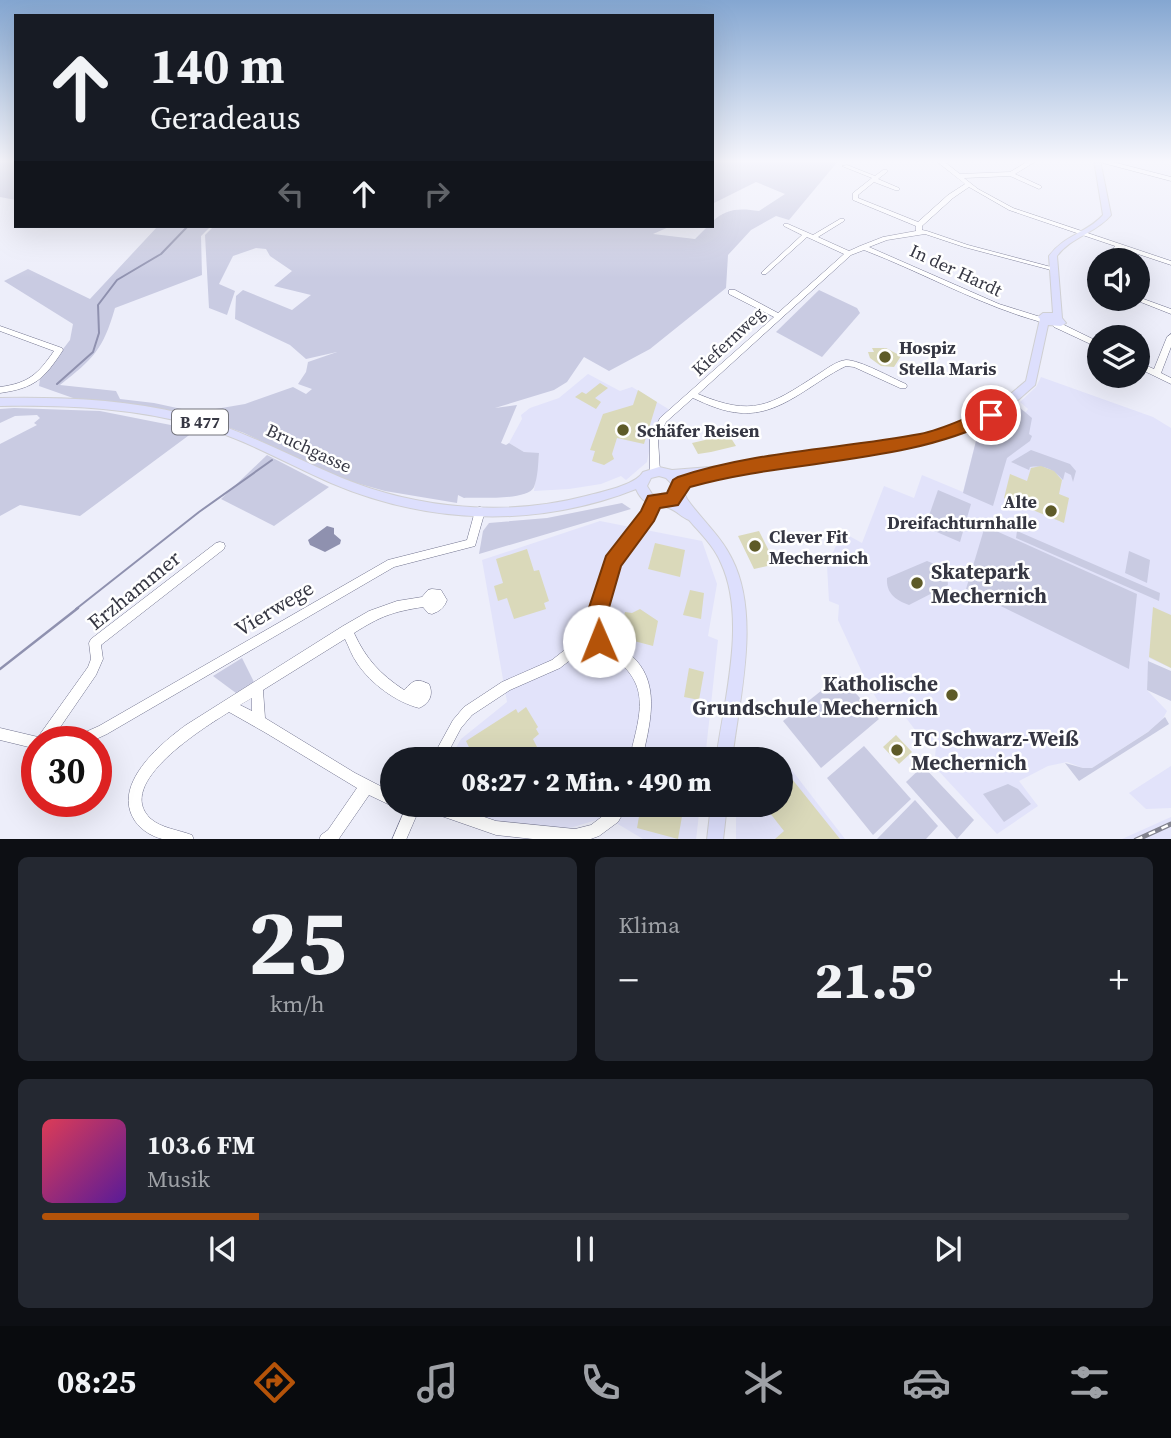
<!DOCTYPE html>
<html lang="de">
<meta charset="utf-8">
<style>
:root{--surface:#171b24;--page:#242831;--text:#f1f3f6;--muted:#9ea1a6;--line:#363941;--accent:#b45309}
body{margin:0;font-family:"Source Serif 4",serif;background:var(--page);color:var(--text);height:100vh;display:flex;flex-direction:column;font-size:26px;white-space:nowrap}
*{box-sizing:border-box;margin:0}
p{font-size:23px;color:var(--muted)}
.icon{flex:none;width:38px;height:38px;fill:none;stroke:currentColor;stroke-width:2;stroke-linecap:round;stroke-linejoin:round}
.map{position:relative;height:839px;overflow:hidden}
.drawer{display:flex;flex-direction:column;gap:18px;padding:18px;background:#0d0f14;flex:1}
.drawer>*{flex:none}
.hud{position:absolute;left:14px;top:14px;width:700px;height:214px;border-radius:0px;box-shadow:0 7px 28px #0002;background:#171b24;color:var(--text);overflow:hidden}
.controls{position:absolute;left:1087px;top:248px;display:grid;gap:14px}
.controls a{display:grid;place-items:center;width:63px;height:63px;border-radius:50%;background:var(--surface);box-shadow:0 7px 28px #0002;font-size:35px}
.speed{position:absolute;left:21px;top:726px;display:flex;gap:14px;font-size:35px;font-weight:700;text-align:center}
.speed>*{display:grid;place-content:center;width:91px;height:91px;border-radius:50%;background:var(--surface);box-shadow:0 7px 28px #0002;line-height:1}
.speed .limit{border:10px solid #d22;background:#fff;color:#111}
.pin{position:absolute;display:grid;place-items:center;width:60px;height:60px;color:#fff;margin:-30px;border:4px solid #fff;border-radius:50%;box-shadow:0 2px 7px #0007}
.me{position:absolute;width:77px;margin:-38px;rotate:359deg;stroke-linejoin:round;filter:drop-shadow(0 0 5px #0008)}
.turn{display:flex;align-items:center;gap:24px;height:147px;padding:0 21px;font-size:32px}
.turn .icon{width:91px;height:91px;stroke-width:2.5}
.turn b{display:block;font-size:49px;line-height:60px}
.lanes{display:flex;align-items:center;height:66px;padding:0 21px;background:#0003;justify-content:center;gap:35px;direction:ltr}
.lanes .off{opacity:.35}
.big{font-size:52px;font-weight:800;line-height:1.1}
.drawer .tile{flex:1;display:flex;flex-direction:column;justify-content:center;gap:10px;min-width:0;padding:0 24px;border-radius:10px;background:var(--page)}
.drawer .dial{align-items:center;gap:0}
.dial b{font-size:91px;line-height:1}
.song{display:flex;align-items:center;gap:21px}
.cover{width:84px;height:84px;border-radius:10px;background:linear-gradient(135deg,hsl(350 70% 55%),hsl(270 70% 35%))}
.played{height:7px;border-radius:4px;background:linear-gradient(90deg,var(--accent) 20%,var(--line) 20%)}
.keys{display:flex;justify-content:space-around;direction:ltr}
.heat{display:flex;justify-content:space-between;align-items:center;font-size:38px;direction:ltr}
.drawer .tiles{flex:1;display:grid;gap:18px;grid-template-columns:1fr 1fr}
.tile:last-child{grid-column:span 2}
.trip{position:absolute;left:380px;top:747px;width:413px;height:70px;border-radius:35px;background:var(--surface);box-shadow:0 7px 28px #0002;font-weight:800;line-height:70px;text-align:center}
.dock{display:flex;height:112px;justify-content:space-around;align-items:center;background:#090b0e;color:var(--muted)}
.dock .icon{width:49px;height:49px}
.dock .active{color:var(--accent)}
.dock b{font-size:32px;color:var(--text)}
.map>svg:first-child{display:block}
</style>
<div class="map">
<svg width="1171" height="840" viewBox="0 0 1171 840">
<rect width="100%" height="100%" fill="#edeefa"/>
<g fill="#e2e3fa">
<polygon points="588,374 620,391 632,387 670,410 654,426 647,462 626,480 621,476 601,484 569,489 534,491 539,454 524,452 509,443 522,419 521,415 530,408 559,398"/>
<polygon points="1041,377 1153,417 1171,428 1171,668 1149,658 1147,690 1167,711 1160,724 1092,768 1083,768 1067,762 1048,766 1019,781 1038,806 997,834 934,766 936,747 922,739 900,710 888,708 878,701 867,683 838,620 839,605 829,601 827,566 842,532 862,543 884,486 914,498 922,475 963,492 977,437 970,433 1015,408 1026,412 1028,409 1020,402 1036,387"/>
<polygon points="600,521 702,541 717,584 708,636 718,640 705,759 449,760 461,739 507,702 482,560"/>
<polygon points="784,760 845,839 736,840 736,805 780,805 781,763"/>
<polygon points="1171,766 1171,808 1146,809 1129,793"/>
<polygon points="450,805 700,805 696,840 643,839 606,817 570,828 502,823"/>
<polygon points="1171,817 1171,839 1122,839"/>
</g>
<g fill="#c9cbe2">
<polygon points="0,160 16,160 16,200 0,197"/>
<path d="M712,160H839L789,220L776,216L751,230L728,255L726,288L650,349L609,371L584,357L567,382L554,390L495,408L517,405L501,443L506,445L509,443L524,452L539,453C538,464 538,477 534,487C528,501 478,497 464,498L458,495L457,503L385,491L338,478L244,433L196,416L204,411L245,404L293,387L306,394L312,389L298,384L306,372L308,362L337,352L306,359L290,345L235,319L236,296L243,290L292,310L311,295L274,286L292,271L270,256L266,249L256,248L233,256L219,284L235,291L227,315L209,308L205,235L214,226H671L653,234L695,239L708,226H712V222C726,208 740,208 759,211L785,194L756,182L712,204Z"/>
<path d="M158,226H211L201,236L202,275L115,308C103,350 93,359 60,385L116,391L120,399L154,403L191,411L188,414L73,398L39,386L40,379L70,340L73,324L4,281L28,269L90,299Z"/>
<polygon points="819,290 857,308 860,313 822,357 776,332"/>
<polygon points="1014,407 1019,407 1032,418 1029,434 1032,436 1030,441 1007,458 993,506 963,493 977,437 970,433"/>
<polygon points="14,408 100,411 196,430 80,516 20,505 0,516 0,444 37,425 34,423 40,418 37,415 15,416 0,423 0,409"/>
<path d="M1031,450L1070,464L1076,471L1073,482L1071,475L1065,472L1063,480C1053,469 1044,465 1030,467L1029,470L1011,462Z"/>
<polygon points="267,455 329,487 274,526 221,499"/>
<polygon points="938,490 971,504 960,542 925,527"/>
<polygon points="622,503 631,509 479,554 483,531 489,523 547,518"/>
<polygon points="985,526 1137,594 1129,669 966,589"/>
<polygon points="1017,531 1160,593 1159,601 1016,538"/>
<polygon points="1129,551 1150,560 1147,583 1125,573"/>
<path d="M927,561C939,565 948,572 948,585L909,605C895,600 886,593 887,578Z"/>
<polygon points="242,658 256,686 240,696 213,676"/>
<polygon points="1148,661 1171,671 1171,701 1147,690"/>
<polygon points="840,676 879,719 821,768 783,721"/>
<polygon points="1165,717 1169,724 1079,781 1065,763 1083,768 1092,768 1148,732"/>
<polygon points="864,746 911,799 873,835 827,778"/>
<polygon points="923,766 974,820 957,839 906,782"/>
<polygon points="1008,784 1018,789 1031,804 1004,822 983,794"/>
<polygon points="915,800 938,826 926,839 877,839"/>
</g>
<polygon fill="#8f91af" points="327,526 334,528 334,534 341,540 340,544 325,552 310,545 308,540"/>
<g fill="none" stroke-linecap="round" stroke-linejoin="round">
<g stroke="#8f91af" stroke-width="2">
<polyline points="57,384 93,352 99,333 98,305 117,280 161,254 188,226"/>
<polyline points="76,609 199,512 272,460"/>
</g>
<polyline stroke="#8f91af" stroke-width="2.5" points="0,669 78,608"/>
</g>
<g fill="#dad9ba">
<polygon points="872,348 886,348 901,356 894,367 881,366 870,358 868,352 874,352"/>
<polygon points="600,383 608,388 595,398 601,402 596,409 575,397 582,392 586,394"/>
<polygon points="638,390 657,402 644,444 617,438 612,454 614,459 604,465 592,461 595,451 590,450 603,414 633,405"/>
<polygon points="729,435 736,446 711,452 698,454 692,443 705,440 707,437"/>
<polygon points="1041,466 1054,471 1062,480 1059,494 1069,498 1064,523 1004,498 1010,474 1027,481 1031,468"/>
<polygon points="759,531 771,555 776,556 773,559 776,564 754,569 738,536"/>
<polygon points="655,543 685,550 680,577 648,569"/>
<polygon points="527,549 534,571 539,570 549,601 544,603 546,609 514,619 507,598 498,601 494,586 503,583 496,559"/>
<polygon points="690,590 704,593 701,619 683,615"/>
<polygon points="1153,607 1171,615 1171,668 1149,657"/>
<polygon points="640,609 658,621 653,646 619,637 625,612 632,613"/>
<polygon points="689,668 704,672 699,700 684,697"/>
<polygon points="526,707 538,727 536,729 539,734 533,739 537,747 520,760 475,760 466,741 516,709 518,713"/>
<polygon points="896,735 912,752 899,764 883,747"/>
<polygon points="788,774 840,839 775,839 784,831 766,808 770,805 780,805 780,795 789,788 782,780"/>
<polygon points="641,805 684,805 678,839 637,828"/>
</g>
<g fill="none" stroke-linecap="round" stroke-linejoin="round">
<g stroke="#71738e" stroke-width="1">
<g id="minor">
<path d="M935,160H942L960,174L1010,172L1030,160H1038L1015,174L1041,186L1042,187L1039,189L1010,176L964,178L978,189L1013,208L1171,261V265L1120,248L1113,261H1106L1115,246L1009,210L969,187L953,198L922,226V230L927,231L968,245L1055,268V270H1051L964,247L925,234L887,240L869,247L999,304L1047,319L1048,321L1047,323H1044C981,306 924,273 864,250L851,255L698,394C753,417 769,406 817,375C825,370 836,361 846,360C860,360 892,378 906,384L907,386L906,388H900L854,367L846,366C812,382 781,416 741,413C724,412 708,405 693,398L666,422L658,439L660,472L658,475L655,476L652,475L650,472V439L660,418L774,317L729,294V290H735L778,313L844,254L807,237L766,274H762V272L802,235L784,226V224H788L813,235L840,219H844V221L818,237L849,251L860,246L883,237L916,231V226L853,200V193L872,178L842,166L847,165L875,176L883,170H887V172L878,179L899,188V190H895L874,182L858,195V198L918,222L948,195L965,184Z"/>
<polygon points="1105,160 1171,177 1171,181 1103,163 1103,161"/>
<polygon points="1138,297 1171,309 1171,314 1133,299 1138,299"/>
<polygon points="1054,323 1060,323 1099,342 1099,348 1054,327 1053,325"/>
<path d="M0,326L62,348L63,350C44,379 35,388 0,393V387C29,383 38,374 54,351L0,331Z"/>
<polygon points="1171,334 1171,347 1161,373 1171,378 1171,384 1138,368 1138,362 1154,369 1167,337"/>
<path d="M654,497L657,498L659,501L651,519L617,564L599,627L602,630L605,638C616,645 627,651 636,660C661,688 649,727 642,760H629C642,707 653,681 600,648L591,653L583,650L560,668L510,690L472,715L461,728L444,760H431L453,720L464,707L502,682L552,660L576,641C574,632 580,626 589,624L608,559L643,513L651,498ZM589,634L593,636L591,641H589L587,639V636Z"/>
<polygon points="480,507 483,508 485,511 475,546 394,567 107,734 90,742 70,742 72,738 99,726 388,560 467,540 475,511 477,508"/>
<polygon points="220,542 224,543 225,546 224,549 101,645 103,659 96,675 50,742 37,742 37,749 0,740 0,728 38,737 88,667 91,659 89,643 91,639 216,543"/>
<path d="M432,589L441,590L447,600C444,608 440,611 432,614L428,613L423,607C392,612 381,616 354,633C366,659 380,674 404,690C414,680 416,678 429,684C434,695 429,704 419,708C396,702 371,684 357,663C352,656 349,647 345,639L263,690L265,718L355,773L392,792V805H394L392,806L369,795L338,840H319L321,835L328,830L357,788L266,733L229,712C205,727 112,784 151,819C161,828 179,830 192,835L194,840C185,840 175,840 167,840C154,838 142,831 135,821C111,785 160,744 186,725L343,626L369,611L397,601L422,597L428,590ZM252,698V711L240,705Z"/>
<polygon points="407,805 421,805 406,840 392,840"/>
<polygon points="423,805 449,805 496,821 575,829 591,825 608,812 613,805 628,805 618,822 599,836 588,840 542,840 496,835 430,812 425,810"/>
</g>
</g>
<g stroke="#cfcfd2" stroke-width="2">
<g id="major">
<path d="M1094,160H1100L1111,215C1096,233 1071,237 1057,256L1062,318L1066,323L1061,326L1048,325L1035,385L1003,413L968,431L906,446L723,474L681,478L684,493L687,499C701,519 721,536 732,559C761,616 739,699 732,760H716C724,700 747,619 721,563C714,546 700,533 689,520C681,517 677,511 669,508C654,501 645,509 636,489C538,528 429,525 331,483C289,465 249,441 205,428C138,408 69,405 0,406V398C62,397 124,399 184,414C240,428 289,456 342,478C418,509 506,517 586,496C601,492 636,485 643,472L659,467L672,470L723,466L906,438L961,425L995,407L1026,381L1040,319L1038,317L1043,313H1053L1049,256C1064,235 1087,233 1103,215ZM659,476L666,478L671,483L672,491L665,497L652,494L647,486L651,478Z"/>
<polygon points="711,805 727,805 723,840 707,840"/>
</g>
</g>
<use href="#minor" fill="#fff" fill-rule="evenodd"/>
<use href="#major" fill="#dddffd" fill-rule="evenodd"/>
<g stroke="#81828e" stroke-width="5">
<polyline id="rail" points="1136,840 1171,824"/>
</g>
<use href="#rail" stroke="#fff" stroke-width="2.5" stroke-dasharray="7" stroke-linecap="butt"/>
</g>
<linearGradient id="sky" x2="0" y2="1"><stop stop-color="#84a6d1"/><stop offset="0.58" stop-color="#f7f7fd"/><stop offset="1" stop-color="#f7f7fd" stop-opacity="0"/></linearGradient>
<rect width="1171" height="278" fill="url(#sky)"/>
<path fill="#b45309" stroke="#753606" stroke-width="2" d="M991,409L996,411L999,415L996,419C905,465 789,459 690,487L678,505L660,508L654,521L621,566L604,625L609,641L606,648L599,651L591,648L582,629L606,556L641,511L648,496L667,493L673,480L678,477C756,451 840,449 920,434C946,429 967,416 991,409Z"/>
<g fill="#5e5b28" stroke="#fff" stroke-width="2.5">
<circle cx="885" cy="357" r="7"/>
<circle cx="623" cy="430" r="7"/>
<circle cx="1051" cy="511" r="7"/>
<circle cx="755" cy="546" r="7"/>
<circle cx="917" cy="583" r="7"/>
<circle cx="952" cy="695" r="7"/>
<circle cx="897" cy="750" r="7"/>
</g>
<g text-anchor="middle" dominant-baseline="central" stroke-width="5" stroke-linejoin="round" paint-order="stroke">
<rect fill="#fff" stroke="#72737b" stroke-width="2" x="172" y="409.5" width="56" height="25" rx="5"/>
<g font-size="16" font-weight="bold" fill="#363743">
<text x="200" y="422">B 477</text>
</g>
<g font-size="18" fill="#363743" stroke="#fff">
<text transform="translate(956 270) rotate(25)">In der Hardt</text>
<text transform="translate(728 341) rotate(-43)">Kiefernweg</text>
<text transform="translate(309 448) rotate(25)">Bruchgasse</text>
</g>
<g font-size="18" font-weight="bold" fill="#363743" stroke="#fff" text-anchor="start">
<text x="899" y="347">Hospiz<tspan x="899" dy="21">Stella Maris</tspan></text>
<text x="637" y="430">Schäfer Reisen</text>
<text x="1037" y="501" text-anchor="end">Alte<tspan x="1037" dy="21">Dreifachturnhalle</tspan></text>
<text x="769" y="536">Clever Fit<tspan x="769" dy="21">Mechernich</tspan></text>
</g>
<g font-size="21" font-weight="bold" fill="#363743" stroke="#fff" text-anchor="start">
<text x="931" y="571">Skatepark<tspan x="931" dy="24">Mechernich</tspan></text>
<text x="938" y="683" text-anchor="end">Katholische<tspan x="938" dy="24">Grundschule Mechernich</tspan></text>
<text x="911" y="738">TC Schwarz-Weiß<tspan x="911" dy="24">Mechernich</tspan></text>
</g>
<g font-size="21" fill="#363743" stroke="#fff">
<text transform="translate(134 590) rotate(-39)">Erzhammer</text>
<text transform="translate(274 608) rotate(-31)">Vierwege</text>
</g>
</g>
</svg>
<div class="controls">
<a><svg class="icon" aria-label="sound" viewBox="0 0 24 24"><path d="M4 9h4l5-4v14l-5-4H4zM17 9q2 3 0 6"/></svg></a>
<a><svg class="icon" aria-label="layers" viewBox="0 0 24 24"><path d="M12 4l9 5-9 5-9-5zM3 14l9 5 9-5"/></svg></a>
</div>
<div class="speed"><div class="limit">30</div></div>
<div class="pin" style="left:991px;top:415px;background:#d93025"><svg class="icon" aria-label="arrive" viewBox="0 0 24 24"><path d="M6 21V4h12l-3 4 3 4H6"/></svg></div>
<svg class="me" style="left:599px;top:641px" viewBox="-20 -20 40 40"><circle r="19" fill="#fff"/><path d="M0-13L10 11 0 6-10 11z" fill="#b45309"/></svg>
<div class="trip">08:27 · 2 Min. · 490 m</div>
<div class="hud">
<div class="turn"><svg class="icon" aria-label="ahead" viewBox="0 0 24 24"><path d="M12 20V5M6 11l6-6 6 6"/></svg><div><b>140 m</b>Geradeaus</div></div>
<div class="lanes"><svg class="icon off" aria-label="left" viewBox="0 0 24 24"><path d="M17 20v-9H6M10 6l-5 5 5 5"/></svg><svg class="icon" aria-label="ahead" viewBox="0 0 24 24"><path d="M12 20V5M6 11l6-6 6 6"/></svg><svg class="icon off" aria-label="right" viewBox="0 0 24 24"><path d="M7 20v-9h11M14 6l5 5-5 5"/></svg></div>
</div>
</div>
<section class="drawer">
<div class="tiles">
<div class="tile dial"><b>25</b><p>km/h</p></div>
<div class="tile"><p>Klima</p>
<div class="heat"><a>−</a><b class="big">21.5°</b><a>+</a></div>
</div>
<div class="tile">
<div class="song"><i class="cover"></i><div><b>103.6 FM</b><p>Musik</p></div></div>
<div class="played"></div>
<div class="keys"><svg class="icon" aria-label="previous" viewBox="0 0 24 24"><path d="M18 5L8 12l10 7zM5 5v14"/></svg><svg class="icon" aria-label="pause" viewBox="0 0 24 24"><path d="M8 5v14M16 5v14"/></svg><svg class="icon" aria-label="next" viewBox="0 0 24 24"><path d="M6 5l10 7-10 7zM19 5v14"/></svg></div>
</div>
</div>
</section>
<nav class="dock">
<b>08:25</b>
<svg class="icon active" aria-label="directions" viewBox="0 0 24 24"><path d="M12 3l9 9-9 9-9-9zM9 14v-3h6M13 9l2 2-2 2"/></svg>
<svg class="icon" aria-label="music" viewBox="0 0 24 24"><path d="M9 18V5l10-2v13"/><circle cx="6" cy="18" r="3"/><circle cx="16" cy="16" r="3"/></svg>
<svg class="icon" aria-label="phone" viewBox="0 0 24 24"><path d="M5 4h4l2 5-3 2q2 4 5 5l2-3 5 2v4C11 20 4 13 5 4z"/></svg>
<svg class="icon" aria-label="climate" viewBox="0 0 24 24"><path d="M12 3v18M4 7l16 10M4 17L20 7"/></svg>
<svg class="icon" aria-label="car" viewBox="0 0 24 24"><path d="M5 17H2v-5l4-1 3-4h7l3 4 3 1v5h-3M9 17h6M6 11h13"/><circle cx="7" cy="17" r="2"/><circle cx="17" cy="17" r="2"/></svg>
<svg class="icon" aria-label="filters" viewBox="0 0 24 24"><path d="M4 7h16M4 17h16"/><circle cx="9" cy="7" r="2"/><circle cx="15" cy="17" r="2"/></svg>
</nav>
